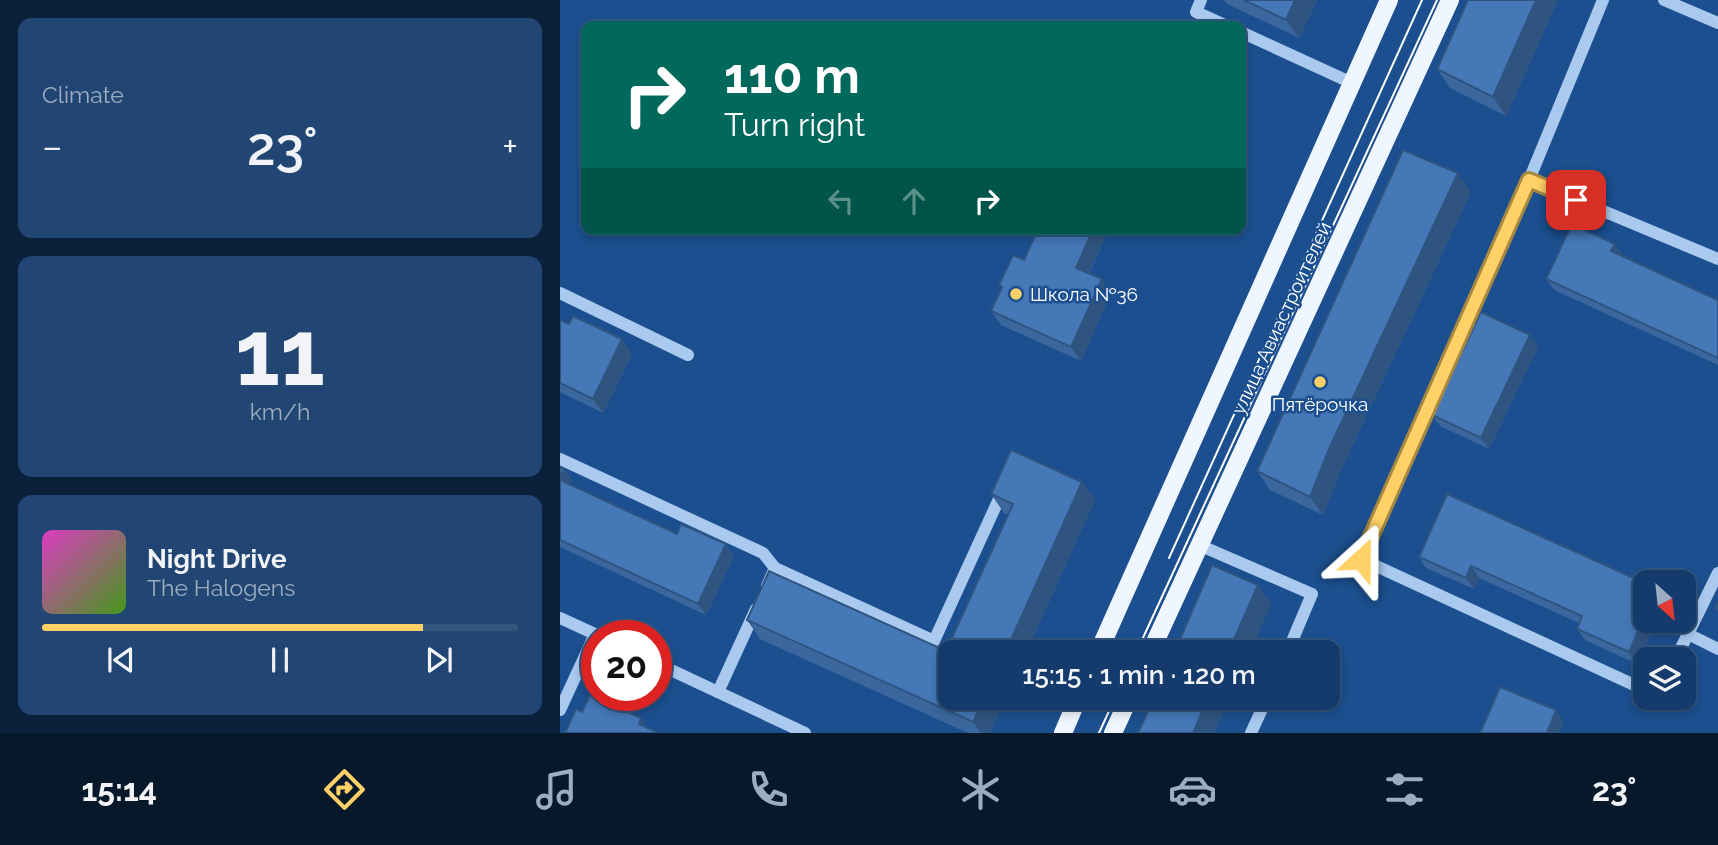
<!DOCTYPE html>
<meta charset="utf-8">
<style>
:root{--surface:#143b6b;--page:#214673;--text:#f1f3f6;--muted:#9dadc1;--line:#33557e;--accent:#ffd166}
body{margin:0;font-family:Raleway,sans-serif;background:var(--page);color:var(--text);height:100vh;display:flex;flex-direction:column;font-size:26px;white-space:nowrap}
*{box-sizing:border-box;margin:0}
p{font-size:23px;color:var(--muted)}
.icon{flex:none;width:38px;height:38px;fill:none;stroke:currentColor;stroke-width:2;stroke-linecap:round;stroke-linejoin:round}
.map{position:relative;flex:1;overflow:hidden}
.drawer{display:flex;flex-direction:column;gap:18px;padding:18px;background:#0b203b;width:560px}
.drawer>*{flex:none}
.top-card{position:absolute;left:21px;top:21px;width:665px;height:214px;border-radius:14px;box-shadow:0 4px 10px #0003,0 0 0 2px var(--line);background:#00695c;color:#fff;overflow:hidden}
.needle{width:46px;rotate:153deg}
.controls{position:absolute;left:1073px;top:570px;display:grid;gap:14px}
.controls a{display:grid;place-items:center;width:63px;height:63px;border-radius:14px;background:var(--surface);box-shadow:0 4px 10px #0003,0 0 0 2px var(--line);font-size:35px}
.speed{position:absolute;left:21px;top:620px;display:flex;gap:14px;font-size:35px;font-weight:700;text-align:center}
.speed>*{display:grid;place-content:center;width:91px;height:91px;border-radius:50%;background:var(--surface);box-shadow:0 4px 10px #0003,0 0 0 2px var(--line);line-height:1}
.speed .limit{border:10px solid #d22;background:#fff;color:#111}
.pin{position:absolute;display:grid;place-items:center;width:60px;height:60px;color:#fff;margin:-30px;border-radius:14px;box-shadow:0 4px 10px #0006}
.me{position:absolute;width:77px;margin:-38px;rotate:24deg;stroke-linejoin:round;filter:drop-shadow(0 0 5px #0008)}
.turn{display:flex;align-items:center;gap:24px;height:147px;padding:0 28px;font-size:32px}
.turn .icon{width:91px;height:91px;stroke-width:2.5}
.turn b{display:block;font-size:49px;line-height:60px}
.lanes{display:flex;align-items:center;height:66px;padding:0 28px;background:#0003;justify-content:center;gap:35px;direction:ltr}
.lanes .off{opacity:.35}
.big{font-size:52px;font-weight:600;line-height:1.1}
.drawer .card{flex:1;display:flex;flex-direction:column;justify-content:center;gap:10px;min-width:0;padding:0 24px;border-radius:14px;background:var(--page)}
.drawer .dial{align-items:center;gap:0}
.dial b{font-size:91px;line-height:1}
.song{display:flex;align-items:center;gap:21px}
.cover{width:84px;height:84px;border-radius:10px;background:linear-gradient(135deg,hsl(310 70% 55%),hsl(100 70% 35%))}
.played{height:7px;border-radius:4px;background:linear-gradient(90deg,var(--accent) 80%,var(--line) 80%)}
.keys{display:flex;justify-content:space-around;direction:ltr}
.heat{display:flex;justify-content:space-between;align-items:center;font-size:38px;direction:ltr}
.trip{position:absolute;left:378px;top:640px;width:402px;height:70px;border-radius:14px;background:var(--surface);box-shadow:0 4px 10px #0003,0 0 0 2px var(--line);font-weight:600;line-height:70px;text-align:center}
.menu{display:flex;height:112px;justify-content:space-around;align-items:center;background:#08182b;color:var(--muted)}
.menu .icon{width:49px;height:49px}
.menu .active{color:var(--accent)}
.menu b{font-size:32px;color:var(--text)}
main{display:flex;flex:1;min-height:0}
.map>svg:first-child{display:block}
</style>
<main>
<section class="drawer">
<div class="card"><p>Climate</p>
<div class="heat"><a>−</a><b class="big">23°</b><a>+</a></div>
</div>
<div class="card dial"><b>11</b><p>km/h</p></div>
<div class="card">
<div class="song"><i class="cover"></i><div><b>Night Drive</b><p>The Halogens</p></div></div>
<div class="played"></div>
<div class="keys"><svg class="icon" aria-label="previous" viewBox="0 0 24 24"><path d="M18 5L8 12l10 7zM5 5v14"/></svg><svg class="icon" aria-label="pause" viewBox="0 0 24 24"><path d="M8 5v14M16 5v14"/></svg><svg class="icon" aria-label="next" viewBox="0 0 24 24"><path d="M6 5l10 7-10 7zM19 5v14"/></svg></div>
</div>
</section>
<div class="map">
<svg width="1158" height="733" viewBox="0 0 1158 733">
<rect width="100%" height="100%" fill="#1b4f8f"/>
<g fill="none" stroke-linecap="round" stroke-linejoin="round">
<g stroke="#a9c9ee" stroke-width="12">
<polyline points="641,0 636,12 667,26"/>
<polyline points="1043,0 969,180 1158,259"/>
<polyline points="1104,0 1158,23"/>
<polyline points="681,32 792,83"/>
<polyline points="969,180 801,559 1085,690"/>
<polyline points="0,293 128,355"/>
<polyline points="0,459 203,553 215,568"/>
<polyline points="639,545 752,594 727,653"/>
<polyline points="207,586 215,568 374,641 444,488"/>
<polyline points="0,618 37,635"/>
<polyline points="1128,634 1158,573"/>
<polyline points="1115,660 1128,634 1158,649"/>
<polyline points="96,663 245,733"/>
<polyline points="158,692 196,609"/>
<polyline points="0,710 35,634"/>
<polyline points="691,733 707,698"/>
</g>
<g stroke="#f0f6ff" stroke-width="18">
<polyline points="538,653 829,0"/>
<polyline points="590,653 890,0"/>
<polyline points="503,733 518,698"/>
<polyline points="553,733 569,698"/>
</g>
<g stroke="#fff" stroke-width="2">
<polyline points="609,558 862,0"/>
<polyline points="576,653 877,0"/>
<polyline points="539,733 555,698"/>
</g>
</g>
<g fill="#3a679d">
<polygon points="664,0 757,0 739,38 667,4"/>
<polygon points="908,0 998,0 946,116 890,88 877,69"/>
<polygon points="911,192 782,468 763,515 710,490 697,471"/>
<polygon points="549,229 529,274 551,293 521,361 441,325 431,311 442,288 439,285 464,260"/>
<polygon points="1063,255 1062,256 1158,300 1158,365 994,290 986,279"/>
<polygon points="0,320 72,354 43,413 0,392"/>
<polygon points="978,347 929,449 880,426 872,415"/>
<polygon points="0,467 4,469 12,480 10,485 117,534 166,544 174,556 146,615 0,547"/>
<polygon points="522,482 535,500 466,653 390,653 430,733 408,733 200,639 187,620 386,651 448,514 444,513 431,494"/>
<polygon points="887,494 1085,621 1096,621 1077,664 1025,640 1017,629 1019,623 919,578 914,589 866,568 859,557"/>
</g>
<g fill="#305480">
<polygon points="735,0 757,0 739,38 726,20"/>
<polygon points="976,0 998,0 946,116 933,97"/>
<polygon points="898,173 911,192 782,468 763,515 750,497 769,449"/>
<polygon points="533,229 549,229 525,281 516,268"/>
<polygon points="1055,244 1063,255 1059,262 1051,251"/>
<polygon points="542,279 551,293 521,361 511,347"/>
<polygon points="970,335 978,347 929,449 921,438"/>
<polygon points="62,339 72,354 43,413 33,399"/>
<polygon points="4,469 12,480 7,491 0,481 0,478"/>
<polygon points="522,482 535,500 466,653 445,653"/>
<polygon points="166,544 174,556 146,615 138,604"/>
<polygon points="911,566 919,578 914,589 906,578"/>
<polygon points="698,585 711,604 690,653 668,653"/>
<polygon points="1085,616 1085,621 1096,621 1077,664 1069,652"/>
<polygon points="424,698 446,698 430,733 421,733 413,722"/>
<polygon points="648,698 670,698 654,733 633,733"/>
<polygon points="996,710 1004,722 1000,733 987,733"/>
<polygon points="81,718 91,733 79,724"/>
</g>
<g fill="#4478b7" stroke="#305480" stroke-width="2">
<polygon points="684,0 735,0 726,20"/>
<polygon points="908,0 976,0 933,97 877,69"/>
<polygon points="843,150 898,173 769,449 750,497 697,471"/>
<polygon points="1012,224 1055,244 1051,251 1158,300 1158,358 986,279"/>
<polygon points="478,229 533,229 516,268 542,279 511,347 431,311 442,287 439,285 453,255 464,260"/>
<polygon points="921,312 970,335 921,438 872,415"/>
<polygon points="13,316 62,339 33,399 0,383 0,320 9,324"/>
<polygon points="451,450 522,482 445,653 390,653 390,698 424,698 413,722 187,620 209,571 386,651 453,504 431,494"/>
<polygon points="0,467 4,469 0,478"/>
<polygon points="0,480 117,534 121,524 166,544 138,604 0,540"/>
<polygon points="887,494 1085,583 1085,616 1069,652 1017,629 1022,616 911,566 906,578 859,557"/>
<polygon points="652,565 698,585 668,653 614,653"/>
<polygon points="1158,601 1158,610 1155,609"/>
<polygon points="940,687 996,710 987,733 920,733"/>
<polygon points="30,695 81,718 79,724 99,733 5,733 16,709 22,712"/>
<polygon points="594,698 648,698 633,733 578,733"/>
</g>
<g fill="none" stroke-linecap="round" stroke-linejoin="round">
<g stroke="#a68842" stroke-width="18">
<polyline id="route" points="801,559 969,180 1016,200"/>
</g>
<use href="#route" stroke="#ffd166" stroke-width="12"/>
</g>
<g fill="#ffd166" stroke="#1b4f8f" stroke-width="2.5">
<circle cx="456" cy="294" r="7"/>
<circle cx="760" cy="382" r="7"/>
</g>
<g text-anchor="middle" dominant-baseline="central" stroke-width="5" stroke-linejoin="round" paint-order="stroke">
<g font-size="19" fill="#fff" stroke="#1b4f8f" text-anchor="start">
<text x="470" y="294">Школа №36</text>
<text x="760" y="404" text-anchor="middle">Пятёрочка</text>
</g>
<g font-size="19" fill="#fff" stroke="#1b4f8f">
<text transform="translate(721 318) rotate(-65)">улица Авиастроителей</text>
</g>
</g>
</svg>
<div class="controls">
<a><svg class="needle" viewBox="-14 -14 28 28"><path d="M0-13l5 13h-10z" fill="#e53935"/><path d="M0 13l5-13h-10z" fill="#9dadc1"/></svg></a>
<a><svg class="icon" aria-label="layers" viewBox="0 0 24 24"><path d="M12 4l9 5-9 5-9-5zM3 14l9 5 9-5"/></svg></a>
</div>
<div class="speed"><div class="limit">20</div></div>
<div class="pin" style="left:1016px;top:200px;background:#d93025"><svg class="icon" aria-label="arrive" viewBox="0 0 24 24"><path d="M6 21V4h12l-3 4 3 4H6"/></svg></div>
<svg class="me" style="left:801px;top:559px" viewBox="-20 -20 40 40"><path d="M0-17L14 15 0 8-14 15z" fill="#ffd166" stroke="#fff" stroke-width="4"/></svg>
<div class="trip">15:15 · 1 min · 120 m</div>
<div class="top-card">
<div class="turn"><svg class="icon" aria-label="right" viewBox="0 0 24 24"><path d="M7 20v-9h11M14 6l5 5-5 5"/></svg><div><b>110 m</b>Turn right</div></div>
<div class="lanes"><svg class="icon off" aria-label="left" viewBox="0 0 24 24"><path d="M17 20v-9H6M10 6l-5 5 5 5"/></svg><svg class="icon off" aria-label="ahead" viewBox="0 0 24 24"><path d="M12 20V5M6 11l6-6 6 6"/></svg><svg class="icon" aria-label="right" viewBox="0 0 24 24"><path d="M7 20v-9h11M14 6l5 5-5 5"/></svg></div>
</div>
</div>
</main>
<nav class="menu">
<b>15:14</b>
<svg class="icon active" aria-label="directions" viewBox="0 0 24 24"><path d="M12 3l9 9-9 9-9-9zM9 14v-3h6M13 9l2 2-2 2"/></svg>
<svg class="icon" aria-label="music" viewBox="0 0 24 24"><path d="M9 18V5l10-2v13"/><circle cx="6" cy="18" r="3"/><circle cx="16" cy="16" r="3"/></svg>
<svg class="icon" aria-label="phone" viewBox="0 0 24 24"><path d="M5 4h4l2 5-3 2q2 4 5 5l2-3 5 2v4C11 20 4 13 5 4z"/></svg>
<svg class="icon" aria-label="climate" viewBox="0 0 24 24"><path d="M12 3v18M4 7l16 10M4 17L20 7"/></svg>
<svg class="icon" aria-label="car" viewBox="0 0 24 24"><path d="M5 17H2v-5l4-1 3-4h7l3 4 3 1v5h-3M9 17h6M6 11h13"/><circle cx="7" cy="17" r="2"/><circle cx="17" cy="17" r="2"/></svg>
<svg class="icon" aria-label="filters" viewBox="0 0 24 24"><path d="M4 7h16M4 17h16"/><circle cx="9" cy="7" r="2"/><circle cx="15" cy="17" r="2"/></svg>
<b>23°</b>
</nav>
